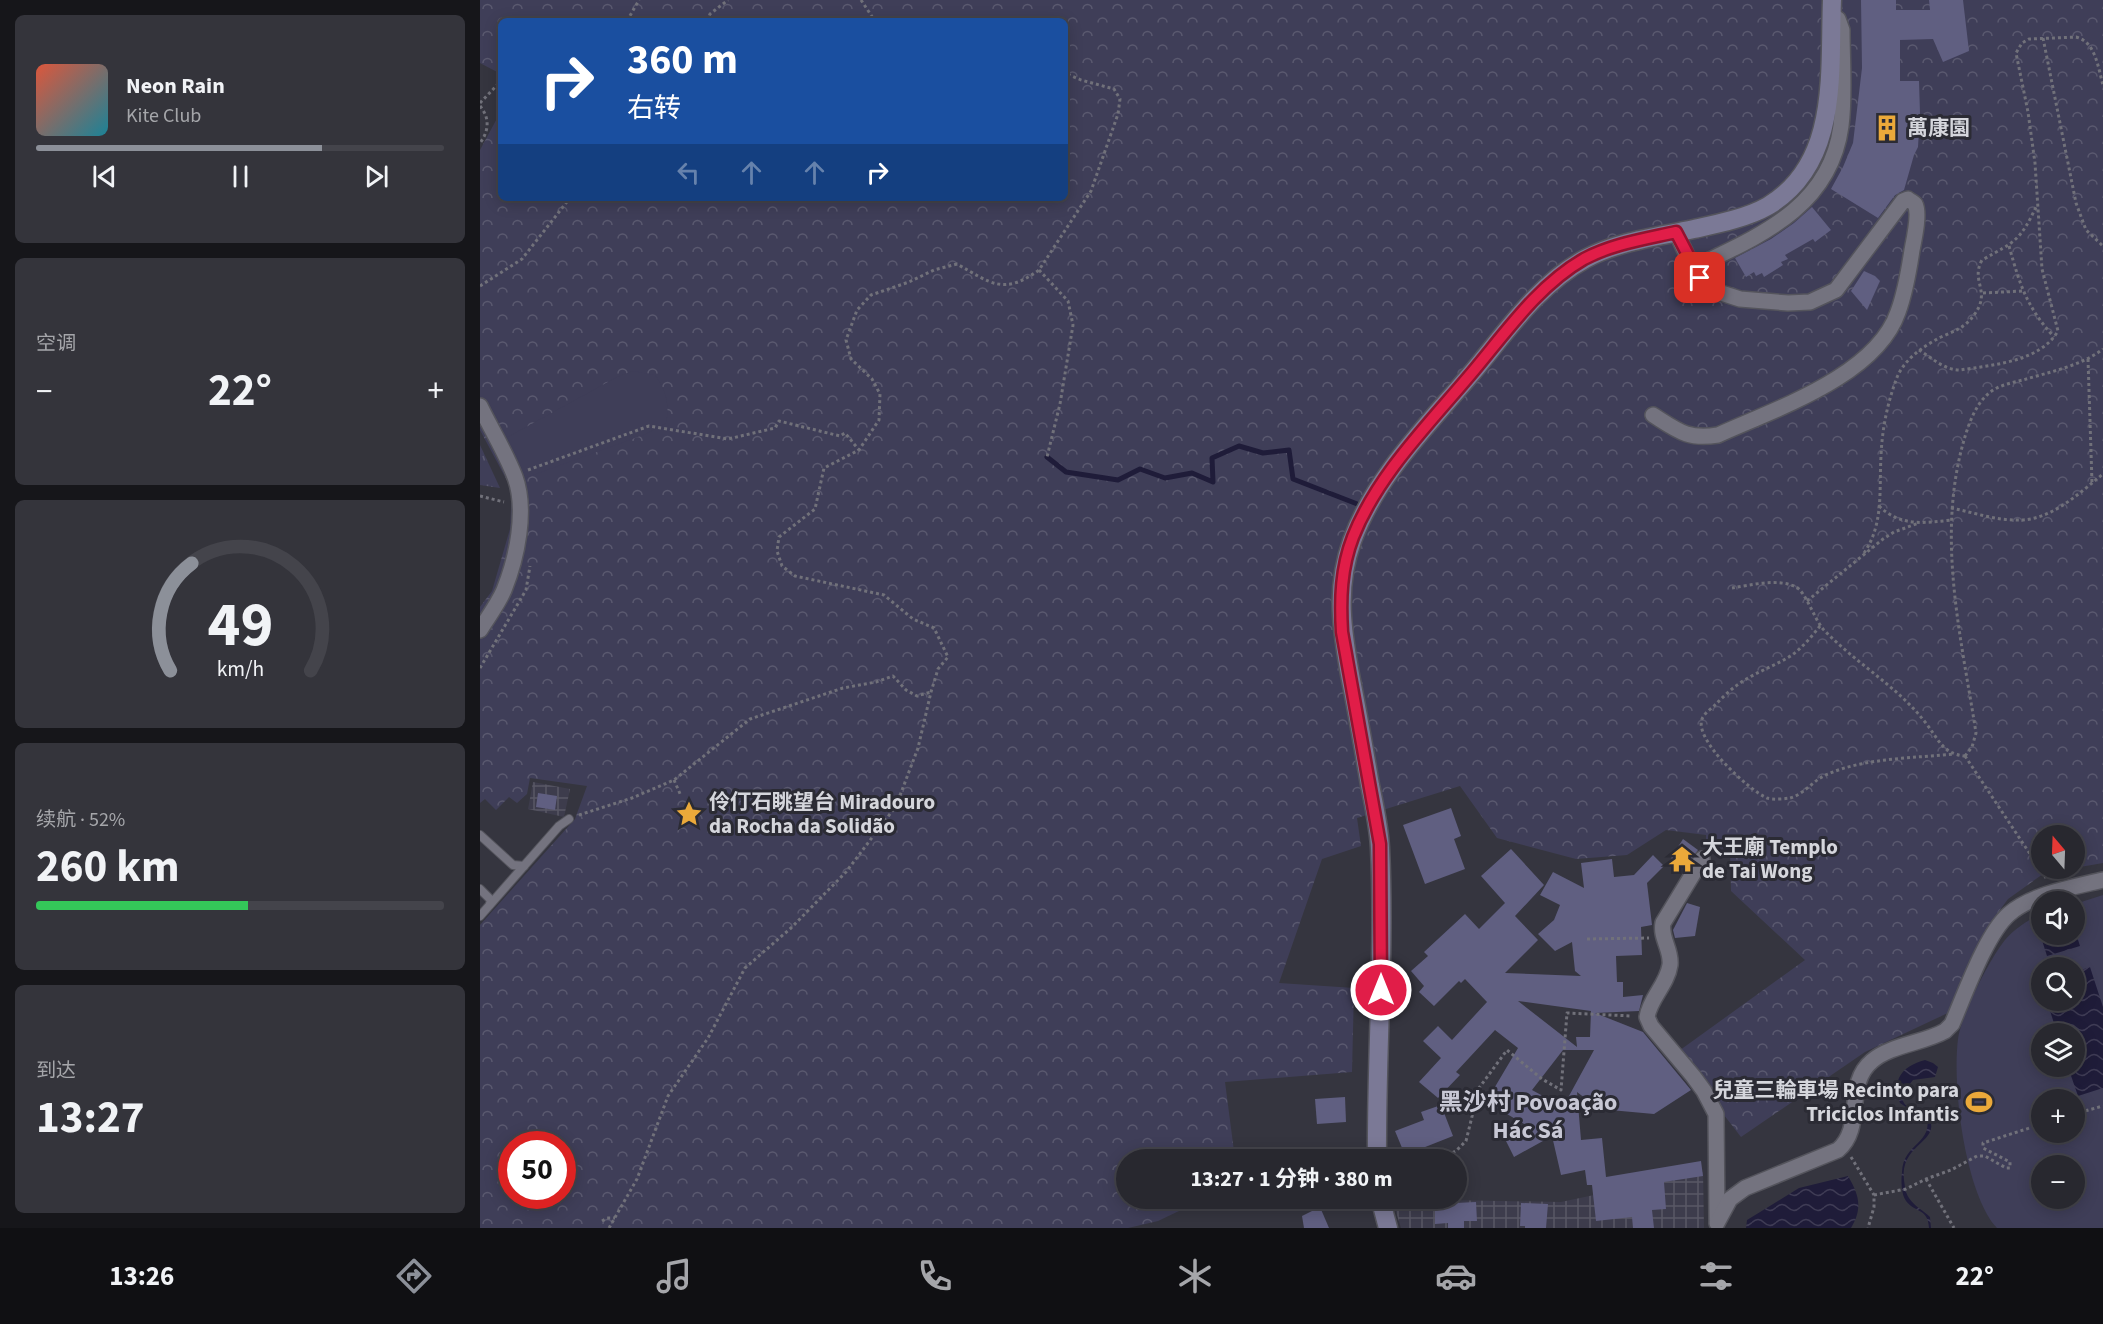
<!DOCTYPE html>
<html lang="zh">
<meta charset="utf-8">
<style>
:root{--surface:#28282f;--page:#34343b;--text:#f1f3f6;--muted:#a5a6aa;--line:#44444b;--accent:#8c9099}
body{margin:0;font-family:"Source Sans 3","Noto Sans SC",sans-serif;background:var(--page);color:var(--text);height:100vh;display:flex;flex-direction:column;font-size:22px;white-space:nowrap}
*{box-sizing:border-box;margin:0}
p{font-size:20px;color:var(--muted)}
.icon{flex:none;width:33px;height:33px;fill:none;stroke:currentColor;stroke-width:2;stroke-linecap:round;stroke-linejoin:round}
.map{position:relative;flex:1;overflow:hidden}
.side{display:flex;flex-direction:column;gap:15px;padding:15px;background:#16161a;width:480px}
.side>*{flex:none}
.guide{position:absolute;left:18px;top:18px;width:570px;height:183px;border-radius:9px;box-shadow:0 3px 15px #0003,0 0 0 2px var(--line);background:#1a4fa0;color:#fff;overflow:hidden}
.needle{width:39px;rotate:341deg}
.fabs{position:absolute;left:1551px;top:825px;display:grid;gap:12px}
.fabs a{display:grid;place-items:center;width:54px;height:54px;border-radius:50%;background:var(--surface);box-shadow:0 3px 15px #0003,0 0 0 2px var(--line);font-size:30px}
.speed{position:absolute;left:18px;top:1131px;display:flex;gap:12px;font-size:30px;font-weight:700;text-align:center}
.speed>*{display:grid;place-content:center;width:78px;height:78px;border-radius:50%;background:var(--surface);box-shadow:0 3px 15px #0003,0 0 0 2px var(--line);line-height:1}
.speed .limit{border:9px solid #d22;background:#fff;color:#111}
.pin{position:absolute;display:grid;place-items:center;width:51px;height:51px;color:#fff;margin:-26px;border-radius:12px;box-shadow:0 3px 9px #0006}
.me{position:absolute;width:66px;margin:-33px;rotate:0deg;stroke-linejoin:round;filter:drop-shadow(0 0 4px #0008)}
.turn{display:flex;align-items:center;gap:21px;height:126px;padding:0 30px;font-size:27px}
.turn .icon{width:78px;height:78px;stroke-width:2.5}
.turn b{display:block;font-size:42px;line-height:51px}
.lanes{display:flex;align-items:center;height:57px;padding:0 30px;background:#0003;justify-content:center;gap:30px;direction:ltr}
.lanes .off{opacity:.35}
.big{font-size:45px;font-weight:700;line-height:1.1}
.side .tile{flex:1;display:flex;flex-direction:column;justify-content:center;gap:9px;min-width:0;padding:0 21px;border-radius:9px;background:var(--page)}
.side .dial{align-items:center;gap:0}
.dial svg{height:156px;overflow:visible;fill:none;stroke:var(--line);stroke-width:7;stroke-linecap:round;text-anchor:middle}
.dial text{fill:var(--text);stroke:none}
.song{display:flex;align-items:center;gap:18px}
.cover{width:72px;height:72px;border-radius:9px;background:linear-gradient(135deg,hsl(10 70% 55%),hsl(190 70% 35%))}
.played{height:6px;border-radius:3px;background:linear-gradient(90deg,var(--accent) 70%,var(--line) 70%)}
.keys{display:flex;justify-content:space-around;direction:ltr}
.heat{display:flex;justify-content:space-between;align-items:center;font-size:33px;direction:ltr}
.charge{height:9px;border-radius:4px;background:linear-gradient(90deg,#34c759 52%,var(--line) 0)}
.trip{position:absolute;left:636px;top:1149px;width:351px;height:60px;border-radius:30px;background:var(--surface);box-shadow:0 3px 15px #0003,0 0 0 2px var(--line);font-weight:700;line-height:60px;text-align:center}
.tabs{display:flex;height:96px;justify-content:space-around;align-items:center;background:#101013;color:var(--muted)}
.tabs .icon{width:42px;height:42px}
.tabs .selected{color:var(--accent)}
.tabs b{font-size:27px;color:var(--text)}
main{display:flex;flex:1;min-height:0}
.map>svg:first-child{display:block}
</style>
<main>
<section class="side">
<div class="tile">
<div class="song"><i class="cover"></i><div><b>Neon Rain</b><p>Kite Club</p></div></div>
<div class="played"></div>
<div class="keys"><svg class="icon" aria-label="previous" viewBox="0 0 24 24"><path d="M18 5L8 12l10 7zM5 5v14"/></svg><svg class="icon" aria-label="pause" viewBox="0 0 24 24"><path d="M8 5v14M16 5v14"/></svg><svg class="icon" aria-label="next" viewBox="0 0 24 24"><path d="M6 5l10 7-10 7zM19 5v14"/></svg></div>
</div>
<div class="tile"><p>空调</p>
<div class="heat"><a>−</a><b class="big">22°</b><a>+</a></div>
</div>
<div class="tile dial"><svg viewBox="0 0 100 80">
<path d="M14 69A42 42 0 1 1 86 69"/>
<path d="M14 69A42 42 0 0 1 25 14" stroke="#8c9099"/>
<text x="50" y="56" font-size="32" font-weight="700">49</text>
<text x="50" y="72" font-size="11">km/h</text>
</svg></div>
<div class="tile"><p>续航 · 52%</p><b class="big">260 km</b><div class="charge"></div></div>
<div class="tile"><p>到达</p><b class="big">13:27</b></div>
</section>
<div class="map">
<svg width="1623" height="1228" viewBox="0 0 1623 1228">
<defs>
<pattern id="industrial-grid" width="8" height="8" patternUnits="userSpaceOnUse" patternTransform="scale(1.5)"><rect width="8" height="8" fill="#3d3c4c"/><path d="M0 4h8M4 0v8" fill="none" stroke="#585765"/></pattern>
<pattern id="grass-tufts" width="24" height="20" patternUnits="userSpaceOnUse" patternTransform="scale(1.5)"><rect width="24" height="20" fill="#3f3e58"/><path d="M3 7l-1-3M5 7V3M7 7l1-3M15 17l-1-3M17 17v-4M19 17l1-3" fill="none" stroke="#5a596f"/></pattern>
<pattern id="forest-crowns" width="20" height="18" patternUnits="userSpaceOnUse" patternTransform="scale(1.5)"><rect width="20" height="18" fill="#3f3e58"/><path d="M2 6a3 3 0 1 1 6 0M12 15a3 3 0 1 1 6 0" fill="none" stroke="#5a596f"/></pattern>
<pattern id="water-waves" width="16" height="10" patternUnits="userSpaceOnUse" patternTransform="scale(1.5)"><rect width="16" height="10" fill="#1f1c39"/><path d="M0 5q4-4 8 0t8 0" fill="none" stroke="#3f3c55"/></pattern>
</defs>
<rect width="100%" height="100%" fill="#35353f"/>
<g fill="url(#industrial-grid)">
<polygon points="53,782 90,789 84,817 48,809"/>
<polygon points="1223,1172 1224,1228 921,1228 912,1199 1081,1202"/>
</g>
<polygon fill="url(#grass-tufts)" points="0,445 20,488 0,485"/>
<path fill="url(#forest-crowns)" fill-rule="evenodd" d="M0,0H1623V863L1594,868V836H1562V868H1594L1563,874L1528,899L1511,922L1472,1011L1385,1052L1261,1137L1196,1053L1325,960L1251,891L1250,849L1226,847V835L1186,830L1147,855L1096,859L1017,838L980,786L877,818L881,846L842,859L799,983L874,988L872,1072L745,1082L755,1159L646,1160V1198L724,1199L678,1221L648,1228H0V925L95,819L107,786L50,778L47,794L37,803L29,797L16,810L5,799L0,803V607L12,591L30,529L32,490L0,430V150L21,111V198H585V21H21V74L0,63ZM32,1144H82V1196H32Z"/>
<g fill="#3f3e58" fill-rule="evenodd">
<path d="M153,371L175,375C186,389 190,406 186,423L166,434L45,478L26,438L137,377Z"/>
<path d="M1623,895V1228H1517C1485,1193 1472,1086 1478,1039C1481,1016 1507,964 1522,944C1530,932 1548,919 1561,915L1562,934H1594L1595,904ZM1562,968H1594V1000H1562ZM1562,1034H1594V1066H1562ZM1562,1100H1594V1132H1562ZM1562,1166H1594V1198H1562Z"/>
</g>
<g fill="url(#water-waves)">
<polygon points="1595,930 1600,946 1567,956 1561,937 1569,935 1594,934"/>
<polygon points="1610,967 1623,1007 1623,1088 1598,1096 1588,1067 1594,1066 1594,1034 1577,1033 1567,1001 1594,1000 1595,972"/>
<path d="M1445,1060L1453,1063L1458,1067L1455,1077L1433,1080L1429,1085L1422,1089C1419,1119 1446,1100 1451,1123C1455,1143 1420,1146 1424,1180C1425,1186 1425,1192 1429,1198C1434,1206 1443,1210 1450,1217L1451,1228H1449C1448,1208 1435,1213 1426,1201C1421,1194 1421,1180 1422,1172C1423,1143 1455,1143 1446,1115L1429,1109L1420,1103C1412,1079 1421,1067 1445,1060Z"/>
<path d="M1368,1176C1379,1195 1383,1208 1371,1228H1266L1267,1220L1319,1188Z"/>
</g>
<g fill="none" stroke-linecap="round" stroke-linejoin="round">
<polyline stroke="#1f1c39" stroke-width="5" points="567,457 586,472 638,480 660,469 685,478 712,473 733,482 732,458 759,446 783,453 809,450 813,479 885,507"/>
</g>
<g fill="#605f81" fill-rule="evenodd">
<polygon points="1381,0 1416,0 1416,10 1450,10 1449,0 1483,0 1489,51 1463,62 1453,39 1420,40 1420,81 1439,81 1440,113 1438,147 1434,155 1424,190 1415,195 1398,218 1351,189 1363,167 1373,143 1382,68"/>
<polygon points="1332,207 1351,230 1335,242 1333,239 1305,255 1308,259 1301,262 1303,265 1284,277 1282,273 1276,276 1274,272 1266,277 1255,258 1291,239 1314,223"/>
<polygon points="1384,271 1395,276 1400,281 1387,310 1371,291"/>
<polygon points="58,793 77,796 75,810 56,807"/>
<polygon points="971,808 981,836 974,839 985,869 945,884 923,825"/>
<polygon points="1203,839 1218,850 1205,868 1191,858"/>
<path d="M1031,849L1064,885L1035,916L1058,940L1025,973L1101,976L1095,971L1092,942L1075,951L1058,934L1074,920L1080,905L1060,895L1073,872L1104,888L1101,863L1132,859L1134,877L1154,875L1173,855L1184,866L1167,883L1172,925L1161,927L1162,955L1136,956L1137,982H1143V997L1163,995L1159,1011L1115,1013L1163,1032L1211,1090L1174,1114L1119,1109L1097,1092L1101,1140L1122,1138L1126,1177L1221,1161L1223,1176L1184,1182L1186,1209L1172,1210L1174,1228H1153L1152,1217L1116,1221L1112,1185H1107L1105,1170L1081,1175L1072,1136L1034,1157L1024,1137L1046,1125L1006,1102L1038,1048L1015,1030L976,1072L980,1075L958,1098L939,1082L961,1058L943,1041L958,1026L972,1040L1007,1002L985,979L981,983L979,981L954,1006L939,992L944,986L931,971L948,956L944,952L985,914L999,929L1025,903L1001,876ZM1038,1001L1111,1011L1110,1037H1096L1097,1047ZM1083,1050H1114L1083,1107L1052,1090Z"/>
<polygon points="1207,903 1220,907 1215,936 1195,938 1193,930"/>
<polygon points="865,1097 866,1122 837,1124 835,1099"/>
<polygon points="961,1105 973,1136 925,1155 915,1131 944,1120 941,1112"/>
<polygon points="996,1202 997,1221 984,1221 984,1228 968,1228 968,1223 955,1224 955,1204"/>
<polygon points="1041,1203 1068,1204 1066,1228 1045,1228 1045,1226 1040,1226"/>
<polygon points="840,1207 849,1228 824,1228 822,1216"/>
</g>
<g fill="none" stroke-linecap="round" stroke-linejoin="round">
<g stroke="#54545c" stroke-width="10">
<g id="lane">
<polyline points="0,835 33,865 44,866"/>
<polyline points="0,889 11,900 10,904"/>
<polyline points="0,916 79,826 89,819"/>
</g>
</g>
<g stroke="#54545c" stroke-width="18">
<g id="street">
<path d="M1213,268C1279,236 1350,208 1361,126C1365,95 1362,61 1362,30L1358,19L1351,14"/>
<path d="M0,406C11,429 26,453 35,477C47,510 37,558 24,590C18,604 8,617 0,630"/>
<path d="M1173,415C1198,431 1208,440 1238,435C1295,409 1396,376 1418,312C1425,293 1429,270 1432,250C1434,240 1440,213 1435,204C1433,202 1430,201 1428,199L1423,201L1356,290L1330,302L1308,303L1260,299L1226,288L1213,268L1196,232"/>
<path d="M1222,859L1183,923C1180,938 1192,950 1190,965C1187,985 1170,998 1167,1017L1171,1026L1213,1076L1224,1091L1236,1114L1237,1220"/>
<path d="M1237,1223L1250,1199L1265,1188L1358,1150C1385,1127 1364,1084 1392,1061C1410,1045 1444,1043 1465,1031L1472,1024C1485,994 1506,934 1529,914C1552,894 1594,887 1623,880"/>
</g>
</g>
<g stroke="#54545c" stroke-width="21">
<g id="secondary">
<path d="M897,1160C896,1056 905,952 900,848C899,827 894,805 890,785C884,750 878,715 871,680C862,632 855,588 872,541C895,477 948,425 991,374C1025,334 1057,285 1105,259C1138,241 1177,237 1214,229C1237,224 1267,218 1288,206C1360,163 1349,72 1352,0"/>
<polyline points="900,1198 908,1228"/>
</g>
</g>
<g stroke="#71717a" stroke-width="3" stroke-dasharray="3 3" stroke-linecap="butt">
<polyline points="381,0 395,21"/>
<polyline points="147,21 159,0"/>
<polyline points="227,21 230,14 248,0"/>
<polyline points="1563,38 1596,203 1606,230 1623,246"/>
<polyline points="0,103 21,81"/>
<path d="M0,106C10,118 9,131 0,143"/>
<path d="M1529,246C1540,285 1546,306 1574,337"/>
<polyline points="559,270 588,301 593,325 580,404 567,457"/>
<polyline points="0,286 42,259 90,198"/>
<polyline points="1503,293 1543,291"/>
<path d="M1439,350C1452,358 1464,370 1480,370C1512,365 1560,362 1578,331L1562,269L1555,163L1548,112L1536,53L1542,43L1549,39L1596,37C1616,42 1618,68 1623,85"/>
<polyline points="1608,359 1612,483"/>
<polyline points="48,470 169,426 248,439 295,428 299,421 360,436 365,433 379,450"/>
<polyline points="0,496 24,502"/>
<path d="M1399,506C1421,527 1444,523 1472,520"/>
<path d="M1471,508C1492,512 1514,520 1535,520C1570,522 1598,494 1623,474"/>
<path d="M1384,553C1404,524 1399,490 1401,456C1402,430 1407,405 1416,380C1423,360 1442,347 1461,337C1474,331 1485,328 1494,315C1512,291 1490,282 1502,260C1536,241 1540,241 1557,205"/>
<path d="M1252,588C1271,585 1298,578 1316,587C1325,591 1334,618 1343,629C1374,662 1417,686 1445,722C1458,738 1462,754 1485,756"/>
<polyline points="1327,601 1403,539 1414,532 1439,523"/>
<path d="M1340,626C1332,636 1323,647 1312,655C1295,666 1276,672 1260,683C1251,689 1243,697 1236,704C1232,708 1226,712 1223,717C1210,737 1270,791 1287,798C1293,800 1303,799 1310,798C1325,794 1334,779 1348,774C1384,758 1435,758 1474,754"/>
<polyline points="0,668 46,590 50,566"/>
<path d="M1485,756L1492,747L1496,733C1481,636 1456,537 1484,440C1488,426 1495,406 1506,396C1515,386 1530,383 1543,380C1569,372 1601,366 1623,349"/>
<polyline points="1485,756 1566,878"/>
<polyline points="194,780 201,796"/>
<polyline points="99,815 152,798 194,780 270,719 363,688 396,682 413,676 426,690 437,696 451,692"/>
<polyline points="1107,939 1169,938"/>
<polyline points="1594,1114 1623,1106"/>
<polyline points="1371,1157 1394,1195 1394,1207 1388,1228"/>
<polyline points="956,1160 976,1151 986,1141 999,1088 1027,1050 1062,1079 1081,1090 1087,1013 1152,1016"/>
<polyline points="1446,1179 1474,1228"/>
<polyline points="1394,1195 1426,1189 1446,1179 1471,1170 1497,1156 1505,1156 1526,1168 1530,1168 1530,1162 1503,1148 1503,1143 1562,1124"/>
<polyline points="122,1221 127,1218 135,1218"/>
<path d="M129,1228L157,1179L188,1096L228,1038L265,968L311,928L366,872L416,806L438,748L451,692L458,669L468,657L454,628L433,619L404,595L315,576L302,566L297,551L299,537L335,509L344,468L379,450L399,420L400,394L392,379L371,359L366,340L377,310L391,295L429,282L454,270L477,264C511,283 523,296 559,270L611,191L638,114L640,99L634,89L601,80L585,73"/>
</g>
<use href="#lane" stroke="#74737f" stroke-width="8"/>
<use href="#street" stroke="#74737f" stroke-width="15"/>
<use href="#secondary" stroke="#7b7996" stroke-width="18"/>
</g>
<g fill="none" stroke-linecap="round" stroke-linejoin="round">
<g stroke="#92132f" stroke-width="15">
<path id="route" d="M901,990L900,844L862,632C860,599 861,568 873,537C897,476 947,426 990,375C1024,335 1057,286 1104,259C1132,244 1165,239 1196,232L1220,278"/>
</g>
<use href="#route" stroke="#e11d48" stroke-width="10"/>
</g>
<defs>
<g id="building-bare" transform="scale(2.07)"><path d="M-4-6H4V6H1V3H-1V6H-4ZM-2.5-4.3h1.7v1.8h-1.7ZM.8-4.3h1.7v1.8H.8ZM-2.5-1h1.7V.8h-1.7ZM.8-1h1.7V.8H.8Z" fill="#eba93a" stroke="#2b2b34" stroke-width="2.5" paint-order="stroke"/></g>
<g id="sight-bare" transform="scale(2.07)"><path d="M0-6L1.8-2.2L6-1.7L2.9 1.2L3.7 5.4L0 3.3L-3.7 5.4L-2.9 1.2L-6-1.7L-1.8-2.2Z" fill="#eba93a" stroke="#2b2b34" stroke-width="2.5" paint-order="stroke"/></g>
<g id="temple-bare" transform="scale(2.07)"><path d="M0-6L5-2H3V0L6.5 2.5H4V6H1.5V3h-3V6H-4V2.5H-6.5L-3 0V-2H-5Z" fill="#eba93a" stroke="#2b2b34" stroke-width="2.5" paint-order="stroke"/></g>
<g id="stadium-bare" transform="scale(2.07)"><path d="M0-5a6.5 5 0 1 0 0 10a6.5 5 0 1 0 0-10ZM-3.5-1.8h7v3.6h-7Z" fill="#eba93a" stroke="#2b2b34" stroke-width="2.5" paint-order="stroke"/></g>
</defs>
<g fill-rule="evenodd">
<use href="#building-bare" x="1407" y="128"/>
<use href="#sight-bare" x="209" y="814"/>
<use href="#temple-bare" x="1202" y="859"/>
<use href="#stadium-bare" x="1499" y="1102"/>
</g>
<g text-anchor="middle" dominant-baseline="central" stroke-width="6" stroke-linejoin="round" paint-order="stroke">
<g font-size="21" font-weight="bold" fill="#d5d6dc" stroke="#2b2b34" text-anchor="start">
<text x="1427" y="128">萬康園</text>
<text x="229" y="802">伶仃石眺望台 Miradouro<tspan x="229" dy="24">da Rocha da Solidão</tspan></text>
<text x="1222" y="847">大王廟 Templo<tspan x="1222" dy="24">de Tai Wong</tspan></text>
<text x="1479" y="1090" text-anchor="end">兒童三輪車場 Recinto para<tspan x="1479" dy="24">Triciclos Infantis</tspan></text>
</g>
<g font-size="24" font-weight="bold" fill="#c8c8d5" stroke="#2b2b34">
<text x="1048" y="1102">黑沙村 Povoação<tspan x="1048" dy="28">Hác Sá</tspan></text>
</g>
</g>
</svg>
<div class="fabs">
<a><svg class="needle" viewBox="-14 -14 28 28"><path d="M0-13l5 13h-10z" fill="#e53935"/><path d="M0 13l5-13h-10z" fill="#a5a6aa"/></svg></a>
<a><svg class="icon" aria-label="sound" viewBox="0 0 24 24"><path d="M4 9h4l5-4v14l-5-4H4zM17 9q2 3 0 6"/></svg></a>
<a><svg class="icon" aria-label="search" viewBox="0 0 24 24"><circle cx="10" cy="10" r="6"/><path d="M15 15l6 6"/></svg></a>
<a><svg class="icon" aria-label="layers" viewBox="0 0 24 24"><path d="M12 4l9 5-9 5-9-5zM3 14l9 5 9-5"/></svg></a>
<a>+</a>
<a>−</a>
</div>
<div class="speed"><div class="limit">50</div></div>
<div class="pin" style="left:1220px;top:278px;background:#d93025"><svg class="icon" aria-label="arrive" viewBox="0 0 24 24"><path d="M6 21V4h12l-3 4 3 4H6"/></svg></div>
<svg class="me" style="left:901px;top:990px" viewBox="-20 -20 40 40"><circle r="17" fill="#e11d48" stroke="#fff" stroke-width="3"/><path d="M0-11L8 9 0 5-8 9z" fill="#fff"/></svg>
<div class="trip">13:27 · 1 分钟 · 380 m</div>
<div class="guide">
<div class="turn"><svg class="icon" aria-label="right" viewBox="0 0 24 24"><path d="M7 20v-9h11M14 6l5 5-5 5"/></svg><div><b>360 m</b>右转</div></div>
<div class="lanes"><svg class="icon off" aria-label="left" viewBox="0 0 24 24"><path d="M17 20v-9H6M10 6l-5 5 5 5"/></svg><svg class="icon off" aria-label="ahead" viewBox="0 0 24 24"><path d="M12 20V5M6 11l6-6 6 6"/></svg><svg class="icon off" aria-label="ahead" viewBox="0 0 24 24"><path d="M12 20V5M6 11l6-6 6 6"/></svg><svg class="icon" aria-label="right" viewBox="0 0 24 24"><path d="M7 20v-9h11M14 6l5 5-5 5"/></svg></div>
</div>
</div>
</main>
<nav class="tabs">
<b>13:26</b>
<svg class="icon selected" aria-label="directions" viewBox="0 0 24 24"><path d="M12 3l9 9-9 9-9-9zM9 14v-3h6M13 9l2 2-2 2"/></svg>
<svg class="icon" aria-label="music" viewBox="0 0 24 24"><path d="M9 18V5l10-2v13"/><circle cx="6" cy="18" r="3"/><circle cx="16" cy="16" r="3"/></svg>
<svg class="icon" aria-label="phone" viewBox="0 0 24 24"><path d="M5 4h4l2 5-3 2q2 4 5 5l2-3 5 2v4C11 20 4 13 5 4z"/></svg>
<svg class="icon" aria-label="climate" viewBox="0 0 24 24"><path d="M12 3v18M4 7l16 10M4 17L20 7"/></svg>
<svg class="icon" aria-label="car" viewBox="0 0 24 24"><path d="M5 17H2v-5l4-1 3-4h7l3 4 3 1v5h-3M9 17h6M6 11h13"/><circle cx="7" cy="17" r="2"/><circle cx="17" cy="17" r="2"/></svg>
<svg class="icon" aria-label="filters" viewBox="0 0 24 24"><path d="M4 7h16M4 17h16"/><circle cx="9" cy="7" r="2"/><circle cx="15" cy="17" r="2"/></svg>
<b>22°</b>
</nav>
